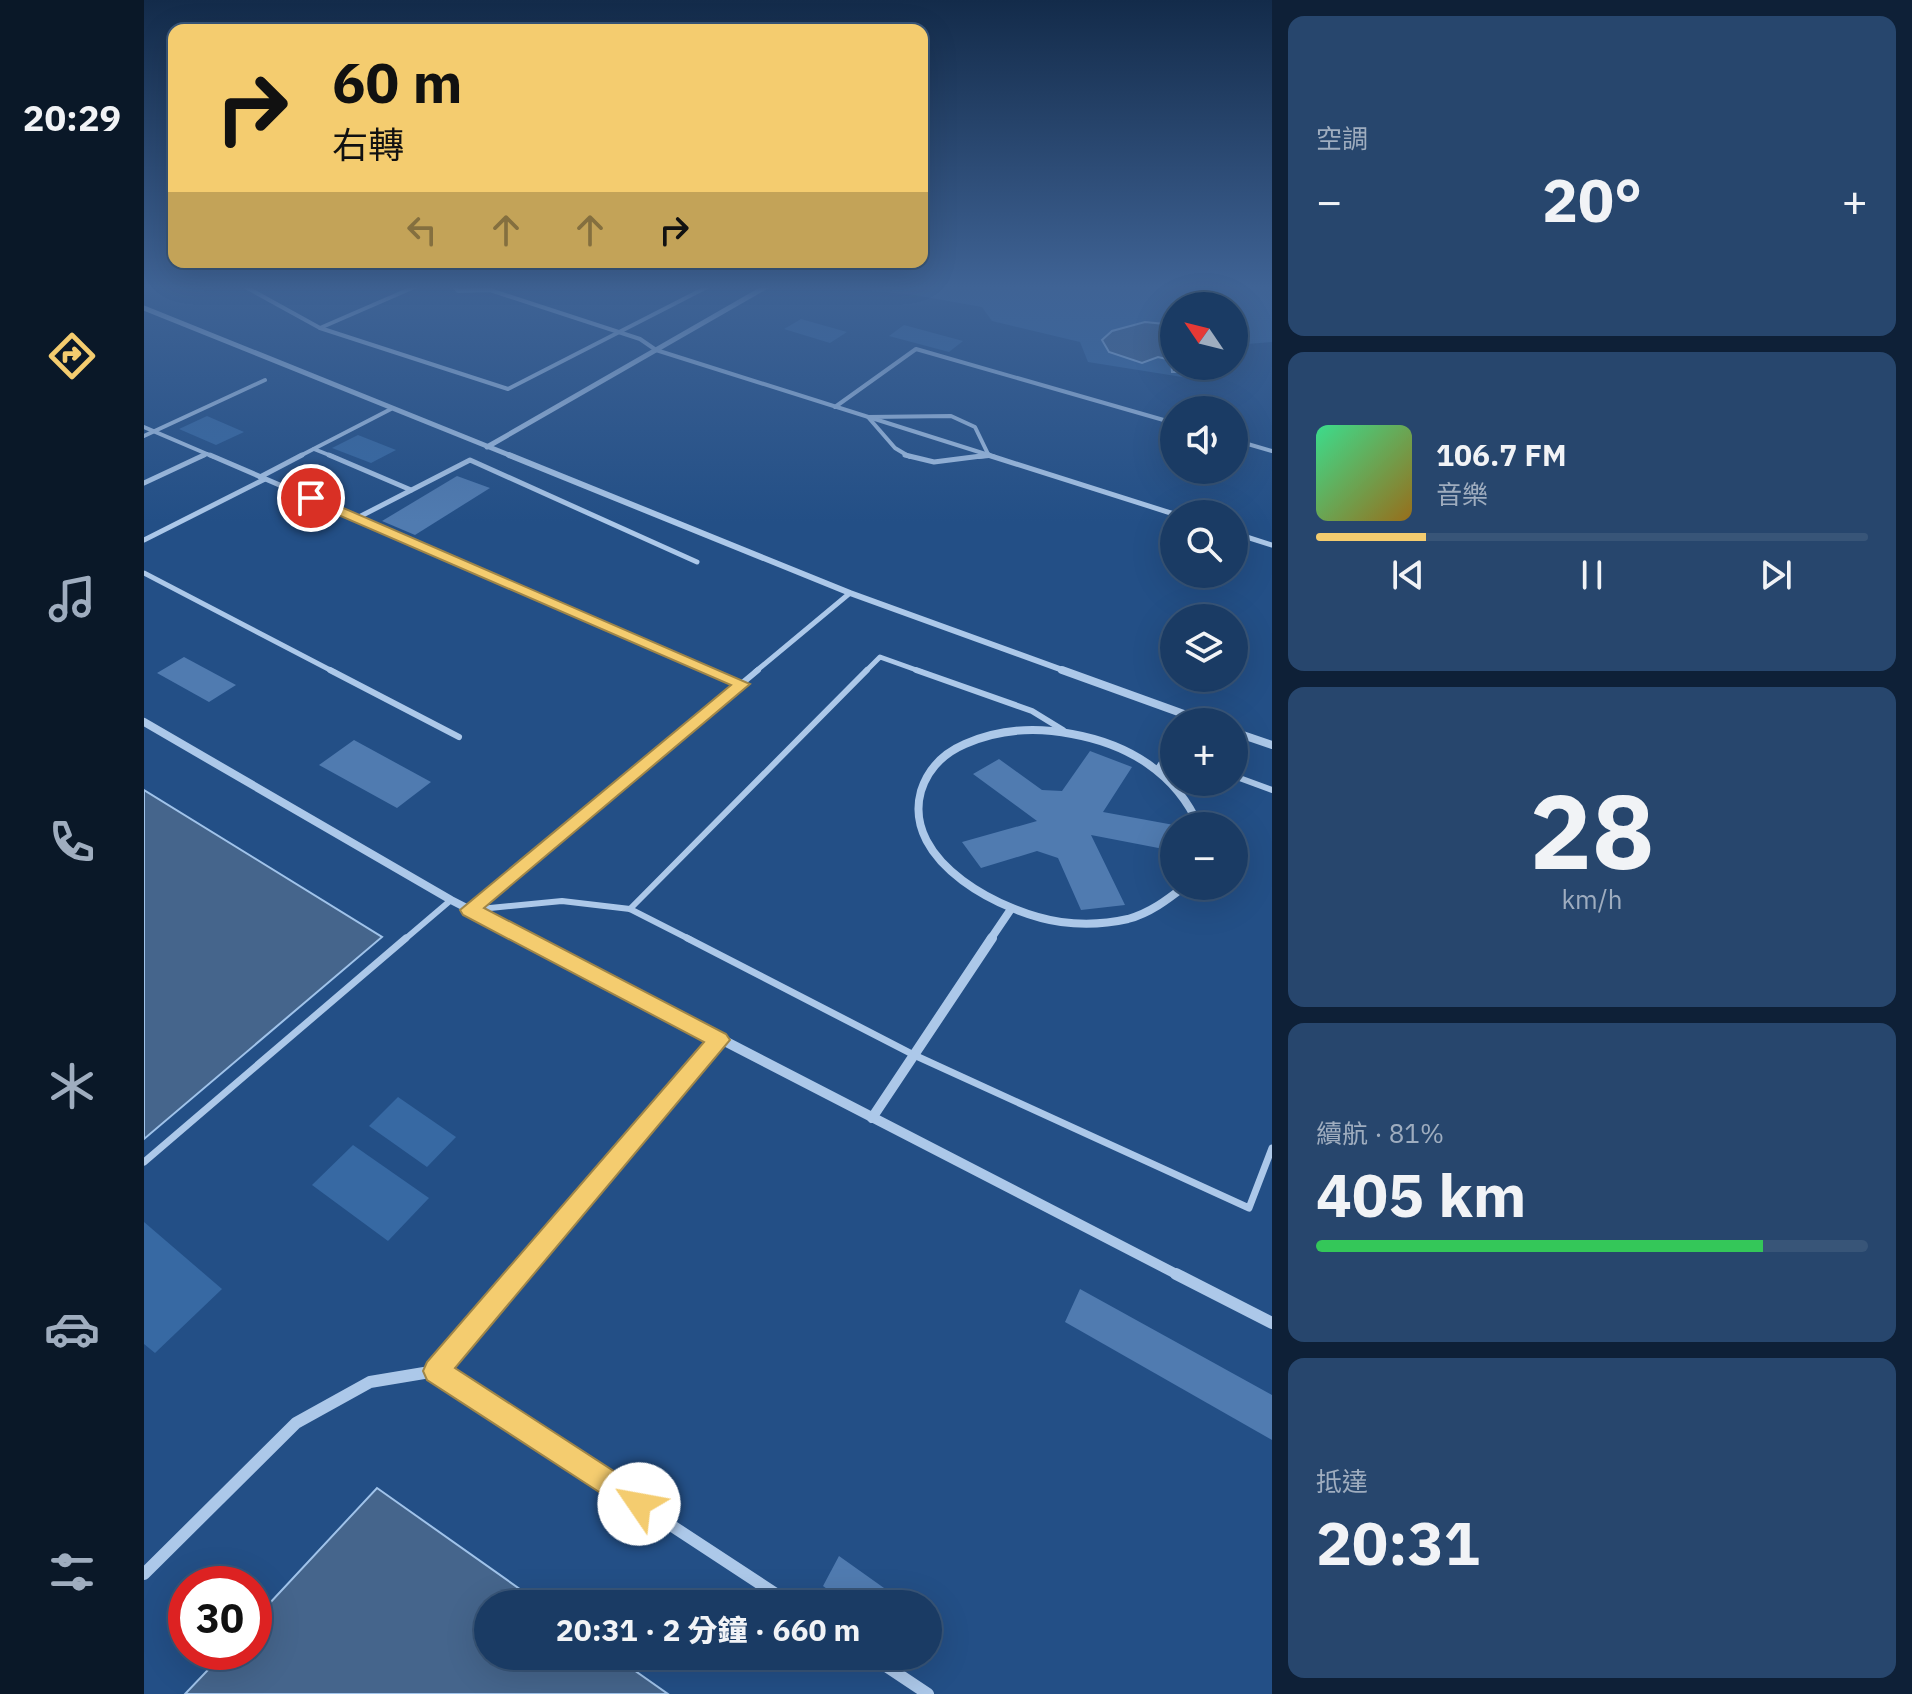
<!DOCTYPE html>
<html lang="zh-TW">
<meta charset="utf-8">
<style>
:root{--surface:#1a3b64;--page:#27466d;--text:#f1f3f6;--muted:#9fadbf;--line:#385578;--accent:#f4cc6f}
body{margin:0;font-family:"IBM Plex Sans","Noto Sans TC",sans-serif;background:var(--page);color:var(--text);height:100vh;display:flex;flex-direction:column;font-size:30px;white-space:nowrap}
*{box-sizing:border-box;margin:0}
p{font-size:26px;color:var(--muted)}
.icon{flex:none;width:44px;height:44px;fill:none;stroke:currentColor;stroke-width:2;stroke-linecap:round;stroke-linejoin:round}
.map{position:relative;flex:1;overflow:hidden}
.details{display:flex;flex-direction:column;gap:16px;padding:16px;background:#0e2037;width:640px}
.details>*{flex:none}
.banner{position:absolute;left:24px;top:24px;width:760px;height:244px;border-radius:16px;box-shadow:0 8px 32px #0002,0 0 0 2px var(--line);background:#f4cc6f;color:#111;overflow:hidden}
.needle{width:52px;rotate:305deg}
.buttons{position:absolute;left:1016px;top:292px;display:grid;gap:16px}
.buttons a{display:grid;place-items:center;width:88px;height:88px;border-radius:50%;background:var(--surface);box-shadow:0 8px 32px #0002,0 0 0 2px var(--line);font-size:40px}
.speed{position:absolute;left:24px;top:1566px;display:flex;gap:16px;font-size:40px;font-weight:700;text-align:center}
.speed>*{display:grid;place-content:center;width:104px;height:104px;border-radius:50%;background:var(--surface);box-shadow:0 8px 32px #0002,0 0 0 2px var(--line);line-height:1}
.speed .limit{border:12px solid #d22;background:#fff;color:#111}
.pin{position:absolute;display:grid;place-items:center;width:68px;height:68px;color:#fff;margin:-34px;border:4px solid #fff;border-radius:50%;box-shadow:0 2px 8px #0007}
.me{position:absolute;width:88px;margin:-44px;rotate:303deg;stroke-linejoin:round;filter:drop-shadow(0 0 6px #0008)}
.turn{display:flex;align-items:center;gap:28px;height:168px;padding:0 32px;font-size:36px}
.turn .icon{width:104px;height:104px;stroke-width:2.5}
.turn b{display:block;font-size:56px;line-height:68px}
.lanes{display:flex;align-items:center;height:76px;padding:0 32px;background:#0003;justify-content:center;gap:40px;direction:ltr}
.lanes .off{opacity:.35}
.big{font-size:60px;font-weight:800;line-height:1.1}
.details .tile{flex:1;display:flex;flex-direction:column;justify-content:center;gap:12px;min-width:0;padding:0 28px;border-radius:16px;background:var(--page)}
.details .dial{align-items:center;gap:0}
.dial b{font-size:104px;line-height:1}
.song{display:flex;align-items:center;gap:24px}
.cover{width:96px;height:96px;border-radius:12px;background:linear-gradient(135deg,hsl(150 70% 55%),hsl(40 70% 35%))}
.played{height:8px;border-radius:4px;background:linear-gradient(90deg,var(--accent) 20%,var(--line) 20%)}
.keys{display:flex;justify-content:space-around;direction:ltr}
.heat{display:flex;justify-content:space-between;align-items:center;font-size:44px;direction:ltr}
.charge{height:12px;border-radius:6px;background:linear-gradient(90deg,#34c759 81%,var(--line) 0)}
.trip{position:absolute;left:330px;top:1590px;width:468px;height:80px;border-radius:40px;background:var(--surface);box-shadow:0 8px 32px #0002,0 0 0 2px var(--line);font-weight:800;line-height:80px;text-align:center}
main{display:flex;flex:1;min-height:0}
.tab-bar{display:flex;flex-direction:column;width:144px;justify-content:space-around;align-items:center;background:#0a1828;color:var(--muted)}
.tab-bar .icon{width:56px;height:56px}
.tab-bar .on{color:var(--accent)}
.tab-bar b{font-size:36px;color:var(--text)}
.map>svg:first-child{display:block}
</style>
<main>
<nav class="tab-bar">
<b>20:29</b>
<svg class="icon on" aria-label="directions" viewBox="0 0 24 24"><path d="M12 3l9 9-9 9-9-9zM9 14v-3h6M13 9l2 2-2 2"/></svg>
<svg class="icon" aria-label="music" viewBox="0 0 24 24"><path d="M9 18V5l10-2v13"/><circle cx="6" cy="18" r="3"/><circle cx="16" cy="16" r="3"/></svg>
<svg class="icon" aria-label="phone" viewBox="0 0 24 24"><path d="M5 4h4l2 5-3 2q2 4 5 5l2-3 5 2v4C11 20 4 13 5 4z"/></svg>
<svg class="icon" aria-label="climate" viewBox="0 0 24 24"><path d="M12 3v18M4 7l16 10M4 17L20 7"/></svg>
<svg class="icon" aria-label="car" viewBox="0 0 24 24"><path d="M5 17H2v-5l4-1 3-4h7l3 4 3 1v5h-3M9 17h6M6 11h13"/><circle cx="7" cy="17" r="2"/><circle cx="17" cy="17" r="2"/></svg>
<svg class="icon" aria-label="filters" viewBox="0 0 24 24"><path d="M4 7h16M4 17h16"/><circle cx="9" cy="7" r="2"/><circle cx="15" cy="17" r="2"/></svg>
</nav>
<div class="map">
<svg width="1128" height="1694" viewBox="0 0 1128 1694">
<rect width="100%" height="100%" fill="#234f86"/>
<g fill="#3769a3">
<polygon points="671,285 1128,285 1128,342 1103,344 1090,354 1090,306 1030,306 1030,366 1075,366 1057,380 944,362 936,342 848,321 838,307 770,295"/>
<polygon points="657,319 703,332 686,343 640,329"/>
<polygon points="760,325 819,341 805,352 745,336"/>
<polygon points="63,416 100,432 72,445 35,429"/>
<polygon points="214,435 252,450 227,463 188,448"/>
<polygon points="254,1097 312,1137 283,1167 225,1126"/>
<polygon points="209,1145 285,1198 244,1241 168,1185"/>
<polygon points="0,1222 78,1289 11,1353 0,1344"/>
</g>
<g fill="#45658c" stroke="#a0c3ea" stroke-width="2">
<polygon points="1001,322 1030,325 1030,366 1058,366 1048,372 1028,372 1027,360 1014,357 998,363 965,352 958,340 968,331"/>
<polygon points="0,790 238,937 0,1139"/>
<polygon points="233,1488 397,1604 344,1604 344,1656 470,1656 524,1694 41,1694 81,1652 110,1652 110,1620"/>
</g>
<g fill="#507bb0">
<polygon points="313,476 346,488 271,535 238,521"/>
<polygon points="40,657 92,685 65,702 13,673"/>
<polygon points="210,740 287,782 253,808 175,765"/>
<polygon points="946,751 988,767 959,812 1030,825 1030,851 947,835 981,905 937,910 914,858 893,851 837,868 818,842 893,821 829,774 855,759 898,790 918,791"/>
<polygon points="936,1289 1128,1395 1128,1440 921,1322"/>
<polygon points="695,1556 740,1588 732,1604 704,1604 679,1586"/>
</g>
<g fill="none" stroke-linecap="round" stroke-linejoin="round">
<g stroke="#acc8e9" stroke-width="4">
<polyline points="98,285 176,328 364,389 567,285"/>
<polyline points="309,285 314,291 346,290 496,339 512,350 851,457"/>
<polyline points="176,328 275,285"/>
<polyline points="691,407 772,349 1030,423"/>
<polyline points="0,427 70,457"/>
<polyline points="0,436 121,380"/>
<polyline points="1090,440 1128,451"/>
<polyline points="170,449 190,457"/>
<polyline points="56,457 63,454"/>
<polyline points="154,457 247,409"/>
<polyline points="766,457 751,448 724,417 807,416 831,427 845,456 834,457"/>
</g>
<g stroke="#acc8e9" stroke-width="5">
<polyline points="66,455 570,672"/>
<polyline points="185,455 267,490"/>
<polyline points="761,455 790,462 845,455"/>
<polyline points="844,455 1030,514"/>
<polyline points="116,477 158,455"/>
<polyline points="0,483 60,455"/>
<polyline points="213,518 326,460 553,562"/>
<polyline points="1090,533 1128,545"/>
<polyline points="0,540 121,479"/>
<polyline points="0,573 190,672"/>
<polyline points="611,672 706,593"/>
<polyline points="721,672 736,657 778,672"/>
</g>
<g stroke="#acc8e9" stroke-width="6">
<polyline points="186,670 315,737"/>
<polyline points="565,670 598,684"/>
<polyline points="772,670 888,711 919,730"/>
<polyline points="1014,770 1030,770"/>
<polyline points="1090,776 1128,790"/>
<polyline points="486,909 723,670"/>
<polyline points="326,910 418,901 486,909 547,940"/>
<polyline points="326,910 614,670"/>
<polyline points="260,940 307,900"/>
</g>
<g stroke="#acc8e9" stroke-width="7">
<polyline points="543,938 770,1055 1105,1208 1128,1148"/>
<polyline points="0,1162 262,938"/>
</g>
<g stroke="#acc8e9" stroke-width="5">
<polyline points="0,308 370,457"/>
<polyline points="343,447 625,285"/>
</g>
<polyline stroke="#acc8e9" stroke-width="6" points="365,455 706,593 924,672"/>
<g stroke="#acc8e9" stroke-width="8">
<polyline points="918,670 1062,722"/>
<polyline points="0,722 307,900 385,940"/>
<polyline points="1090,732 1128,745"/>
<polyline points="1014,770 1030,747"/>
<path d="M1041,886C1023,900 1006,913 984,919C962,924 939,925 917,922C861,914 757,863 777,791C784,769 800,753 821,744C855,729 892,727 928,734C984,744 1032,773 1055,826"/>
<polyline points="846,940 867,909"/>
</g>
<g stroke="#acc8e9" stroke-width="10">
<polyline points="381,938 1036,1276"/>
<polyline points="728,1118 848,938"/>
<polyline points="374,1276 575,1040"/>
</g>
<g stroke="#acc8e9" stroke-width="12">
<polyline points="375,1274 292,1371 647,1604"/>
<polyline points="1032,1274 1128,1323"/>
<polyline points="0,1574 152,1423 226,1382 292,1371"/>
<polyline points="727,1656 784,1694"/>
</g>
</g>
<linearGradient id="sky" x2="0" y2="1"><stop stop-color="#132b4a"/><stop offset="0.55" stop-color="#3f6395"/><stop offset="1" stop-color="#3f6395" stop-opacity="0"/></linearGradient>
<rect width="1128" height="522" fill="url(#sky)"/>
<polygon fill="#f4cc6f" stroke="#9f8548" stroke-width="2" points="167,494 606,684 340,908 582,1034 586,1040 311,1368 505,1494 509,1504 505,1514 495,1518 283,1380 279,1371 283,1362 560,1042 319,915 316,910 587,685 162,501 160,498"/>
</svg>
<div class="buttons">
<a><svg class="needle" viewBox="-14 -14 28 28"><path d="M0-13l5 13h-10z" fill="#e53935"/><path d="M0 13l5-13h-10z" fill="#9fadbf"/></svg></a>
<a><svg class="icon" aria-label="sound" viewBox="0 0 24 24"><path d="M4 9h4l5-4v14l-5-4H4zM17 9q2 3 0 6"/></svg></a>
<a><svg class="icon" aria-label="search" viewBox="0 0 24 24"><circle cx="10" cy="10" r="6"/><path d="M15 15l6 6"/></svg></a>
<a><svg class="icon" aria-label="layers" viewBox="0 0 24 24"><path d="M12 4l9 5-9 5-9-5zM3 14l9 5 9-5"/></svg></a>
<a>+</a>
<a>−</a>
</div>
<div class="speed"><div class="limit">30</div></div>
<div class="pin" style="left:167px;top:498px;background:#d93025"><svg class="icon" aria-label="arrive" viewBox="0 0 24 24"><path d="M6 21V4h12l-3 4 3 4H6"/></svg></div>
<svg class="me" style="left:495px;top:1504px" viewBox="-20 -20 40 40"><circle r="19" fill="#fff"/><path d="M0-13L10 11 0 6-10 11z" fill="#f4cc6f"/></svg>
<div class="trip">20:31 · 2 分鐘 · 660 m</div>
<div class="banner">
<div class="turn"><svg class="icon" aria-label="right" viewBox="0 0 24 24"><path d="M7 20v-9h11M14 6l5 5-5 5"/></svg><div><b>60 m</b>右轉</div></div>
<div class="lanes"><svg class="icon off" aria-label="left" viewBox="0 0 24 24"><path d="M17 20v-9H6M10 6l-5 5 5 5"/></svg><svg class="icon off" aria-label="ahead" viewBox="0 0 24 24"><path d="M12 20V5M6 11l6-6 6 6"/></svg><svg class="icon off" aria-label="ahead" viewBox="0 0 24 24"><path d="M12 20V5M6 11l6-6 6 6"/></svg><svg class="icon" aria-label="right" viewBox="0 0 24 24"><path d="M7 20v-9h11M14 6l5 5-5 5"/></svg></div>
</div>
</div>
<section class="details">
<div class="tile"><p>空調</p>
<div class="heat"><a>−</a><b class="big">20°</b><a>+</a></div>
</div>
<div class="tile">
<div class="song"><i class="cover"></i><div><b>106.7 FM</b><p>音樂</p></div></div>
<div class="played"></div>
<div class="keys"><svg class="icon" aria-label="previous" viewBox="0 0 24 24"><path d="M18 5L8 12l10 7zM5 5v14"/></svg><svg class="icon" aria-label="pause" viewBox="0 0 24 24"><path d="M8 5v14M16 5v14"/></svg><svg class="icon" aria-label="next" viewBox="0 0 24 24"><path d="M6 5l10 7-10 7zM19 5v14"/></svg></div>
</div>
<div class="tile dial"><b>28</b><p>km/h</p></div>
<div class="tile"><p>續航 · 81%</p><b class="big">405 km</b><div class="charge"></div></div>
<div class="tile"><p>抵達</p><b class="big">20:31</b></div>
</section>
</main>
